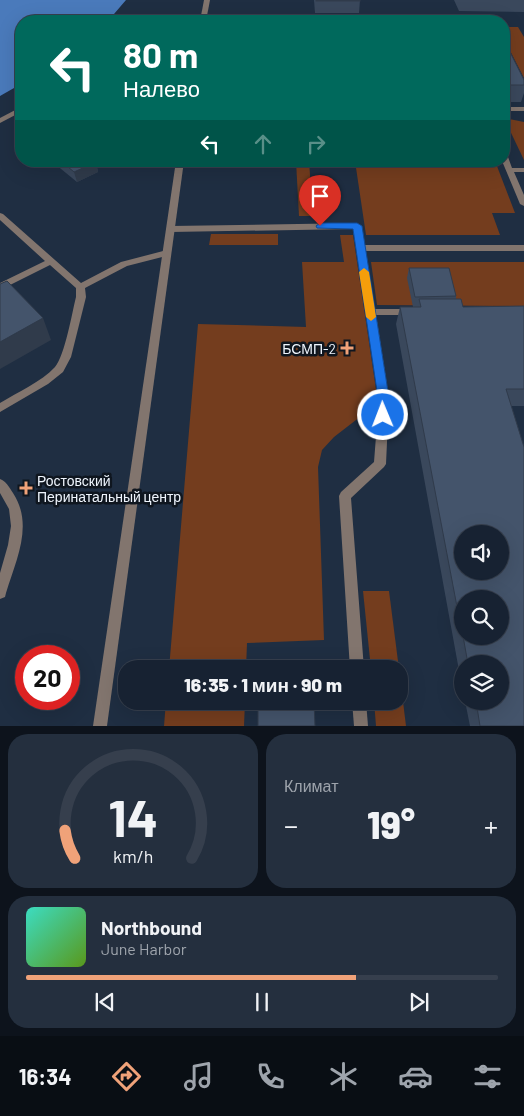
<!DOCTYPE html>
<html lang="ru">
<meta charset="utf-8">
<style>
:root{--surface:#172232;--page:#242f3e;--text:#f1f3f6;--muted:#9ea4ac;--line:#363f4d;--accent:#f0a279}
body{margin:0;font-family:Barlow,sans-serif;background:var(--page);color:var(--text);height:100vh;display:flex;flex-direction:column;font-size:19px;white-space:nowrap}
*{box-sizing:border-box;margin:0}
p{font-size:16px;color:var(--muted)}
.icon{flex:none;width:28px;height:28px;fill:none;stroke:currentColor;stroke-width:2;stroke-linecap:round;stroke-linejoin:round}
.map{position:relative;height:726px;overflow:hidden}
.side{display:flex;flex-direction:column;gap:8px;padding:8px;background:#0d131c;flex:1}
.side>*{flex:none}
.top-card{position:absolute;left:15px;top:15px;width:495px;height:152px;border-radius:20px;box-shadow:0 5px 20px #0002,0 0 0 1px var(--line);background:#00695c;color:#fff;overflow:hidden}
.controls{position:absolute;left:454px;top:525px;display:grid;gap:10px}
.controls a{display:grid;place-items:center;width:55px;height:55px;border-radius:50%;background:var(--surface);box-shadow:0 5px 20px #0002,0 0 0 1px var(--line);font-size:25px}
.speed{position:absolute;left:15px;top:645px;display:flex;gap:10px;font-size:25px;font-weight:700;text-align:center}
.speed>*{display:grid;place-content:center;width:65px;height:65px;border-radius:50%;background:var(--surface);box-shadow:0 5px 20px #0002,0 0 0 1px var(--line);line-height:1}
.speed .limit{border:8px solid #d22;background:#fff;color:#111}
.pin{position:absolute;display:grid;place-items:center;width:42px;height:42px;color:#fff;margin:-51px -21px;border-radius:50% 50% 50% 0;rotate:-45deg;box-shadow:0 0 5px #0007}
.pin .icon{rotate:45deg}
.me{position:absolute;width:55px;margin:-28px;rotate:359deg;stroke-linejoin:round;filter:drop-shadow(0 0 4px #0008)}
.turn{display:flex;align-items:center;gap:18px;height:105px;padding:0 25px;font-size:22px}
.turn .icon{width:65px;height:65px;stroke-width:2.5}
.turn b{display:block;font-size:35px;line-height:42px}
.lanes{display:flex;align-items:center;height:48px;padding:0 25px;background:#0003;justify-content:center;gap:25px;direction:ltr}
.lanes .off{opacity:.35}
.big{font-size:38px;font-weight:800;line-height:1.1}
.side .card{flex:1;display:flex;flex-direction:column;justify-content:center;gap:8px;min-width:0;padding:0 18px;border-radius:20px;background:var(--page)}
.side .dial{align-items:center;gap:0}
.dial svg{height:130px;overflow:visible;fill:none;stroke:var(--line);stroke-width:7;stroke-linecap:round;text-anchor:middle}
.dial text{fill:var(--text);stroke:none}
.song{display:flex;align-items:center;gap:15px}
.cover{width:60px;height:60px;border-radius:8px;background:linear-gradient(135deg,hsl(170 70% 55%),hsl(90 70% 35%))}
.played{height:5px;border-radius:2px;background:linear-gradient(90deg,var(--accent) 70%,var(--line) 70%)}
.keys{display:flex;justify-content:space-around;direction:ltr}
.heat{display:flex;justify-content:space-between;align-items:center;font-size:28px;direction:ltr}
.side .tiles{flex:1;display:grid;gap:8px;grid-template-columns:1fr 1fr}
.card:last-child{grid-column:span 2}
.trip{position:absolute;left:118px;top:660px;width:290px;height:50px;border-radius:20px;background:var(--surface);box-shadow:0 5px 20px #0002,0 0 0 1px var(--line);font-weight:800;line-height:50px;text-align:center}
.dock{display:flex;height:80px;justify-content:space-around;align-items:center;background:#090e14;color:var(--muted)}
.dock .icon{width:35px;height:35px}
.dock .selected{color:var(--accent)}
.dock b{font-size:22px;color:var(--text)}
.map>svg:first-child{display:block}
</style>
<div class="map">
<svg width="524" height="726" viewBox="0 0 524 726">
<rect width="100%" height="100%" fill="#1f2e42"/>
<g fill="#743d1e">
<polygon points="504,27 518,27 524,37 524,78 504,39"/>
<polygon points="504,118 524,122 524,160"/>
<polygon points="296,161 309,161 313,216 299,216"/>
<polygon points="355,161 495,161 515,213 492,213 500,235 366,235"/>
<polygon points="211,234 278,234 278,245 209,245"/>
<polygon points="340,235 353,235 378,403 334,437 322,450 318,467 324,640 247,643 246,669 169,669 198,324 306,327 302,262 344,262"/>
<polygon points="371,262 524,262 524,306 377,305"/>
<polygon points="363,591 389,591 399,669 371,669"/>
<polygon points="399,669 406,726 376,726 374,701 399,701"/>
<polygon points="166,701 245,701 244,726 164,726"/>
</g>
<polygon fill="#4a7abb" points="0,0 126,0 108,21 21,21 21,84 0,96"/>
<g fill="none" stroke-linecap="round" stroke-linejoin="round">
<g fill="#82756e" fill-rule="evenodd">
<rect x="504" y="107" width="20" height="4"/>
<polygon points="504,155 508,157 512,168 524,168 524,172 514,172 524,195 524,206 520,204 502,161 504,161"/>
<path d="M0,213L3,214L81,283L121,262L167,250L171,253L170,255L127,266L85,288L86,297L71,357L63,372L48,384L0,412V403C18,392 41,382 55,367C65,355 72,313 76,297V288L50,265L0,290V283L45,261L0,220Z"/>
<polygon points="357,223 361,226 364,245 524,245 524,251 365,251 375,309 411,309 416,312 411,315 376,315 389,398 386,464 384,467 351,498 364,669 350,669 339,496 341,492 374,462 379,398 353,229 171,232 167,229 171,226"/>
<path d="M0,479C6,481 9,487 13,493C34,525 16,560 6,593L5,597L0,599V573L8,545L11,526L9,509L0,493Z"/>
<polygon points="352,701 366,701 368,726 354,726"/>
</g>
<g fill="#82756e" fill-rule="evenodd">
<polygon points="204,0 210,0 206,21 200,21"/>
<polygon points="21,107 21,112 0,123 0,118"/>
<polygon points="176,161 184,161 107,726 93,726"/>
</g>
</g>
<g fill="#3a485c" fill-rule="evenodd">
<polygon points="314,0 360,0 359,13 315,13"/>
<polygon points="454,0 524,0 524,12 459,11"/>
<polygon points="504,40 524,80 524,93 521,102 504,102"/>
<polygon points="54,161 95,161 96,162 98,172 77,182 55,164"/>
<path d="M409,268L456,296V299L463,307L524,306V406H511L524,726H470L465,701H500V664H462V687L396,324L400,307H413L407,278ZM462,599L500,636H462Z"/>
</g>
<g fill="#303b4b">
<polygon points="96,162 98,172 77,182 74,172"/>
<polygon points="43,318 51,340 0,369 0,342"/>
</g>
<g fill="#44546b" stroke="#303b4b" fill-rule="evenodd">
<rect x="316" y="0" width="44" height="1"/>
<polygon points="504,40 524,80 524,85 504,85"/>
<polygon points="61,161 95,161 96,162 74,172"/>
<polygon points="409,268 449,268 456,296 415,297"/>
<polygon points="7,281 43,318 0,342 0,284"/>
<path d="M419,299H461L463,307L524,306V389H506L524,447V726H480L476,701H500V664H468L463,636H500V599H462V633L400,307H421ZM462,534H500V571H462Z"/>
<polygon points="258,701 314,701 315,726 258,726"/>
</g>
<polygon fill="#1a73e8" stroke="#114b97" points="320,223 357,223 362,226 389,398 387,418 378,418 377,415 378,398 353,229 317,228 316,226"/>
<polygon fill="#f59e0b" points="364,268 369,272 376,317 371,321 366,317 359,272"/>
<g fill="#f0a279" stroke="#0f161f" stroke-width="2">
<path d="M344.5 340.5h5v5h5v5h-5v5h-5v-5h-5v-5h5z"/>
<path d="M23.5 480.5h5v5h5v5h-5v5h-5v-5h-5v-5h5z"/>
</g>
<g text-anchor="middle" dominant-baseline="central" stroke-width="5" stroke-linejoin="round" paint-order="stroke">
<g font-size="14" fill="#eff5fd" stroke="#0f161f" text-anchor="end">
<text x="336" y="348">БСМП-2</text>
<text x="37" y="480" text-anchor="start">Ростовский<tspan x="37" dy="16">Перинатальный центр</tspan></text>
</g>
</g>
</svg>
<div class="controls">
<a><svg class="icon" aria-label="sound" viewBox="0 0 24 24"><path d="M4 9h4l5-4v14l-5-4H4zM17 9q2 3 0 6"/></svg></a>
<a><svg class="icon" aria-label="search" viewBox="0 0 24 24"><circle cx="10" cy="10" r="6"/><path d="M15 15l6 6"/></svg></a>
<a><svg class="icon" aria-label="layers" viewBox="0 0 24 24"><path d="M12 4l9 5-9 5-9-5zM3 14l9 5 9-5"/></svg></a>
</div>
<div class="speed"><div class="limit">20</div></div>
<div class="pin" style="left:320px;top:226px;background:#d93025"><svg class="icon" aria-label="arrive" viewBox="0 0 24 24"><path d="M6 21V4h12l-3 4 3 4H6"/></svg></div>
<svg class="me" style="left:383px;top:415px" viewBox="-20 -20 40 40"><circle r="17" fill="#1a73e8" stroke="#fff" stroke-width="3"/><path d="M0-11L8 9 0 5-8 9z" fill="#fff"/></svg>
<div class="trip">16:35 · 1 мин · 90 m</div>
<div class="top-card">
<div class="turn"><svg class="icon" aria-label="left" viewBox="0 0 24 24"><path d="M17 20v-9H6M10 6l-5 5 5 5"/></svg><div><b>80 m</b>Налево</div></div>
<div class="lanes"><svg class="icon" aria-label="left" viewBox="0 0 24 24"><path d="M17 20v-9H6M10 6l-5 5 5 5"/></svg><svg class="icon off" aria-label="ahead" viewBox="0 0 24 24"><path d="M12 20V5M6 11l6-6 6 6"/></svg><svg class="icon off" aria-label="right" viewBox="0 0 24 24"><path d="M7 20v-9h11M14 6l5 5-5 5"/></svg></div>
</div>
</div>
<section class="side">
<div class="tiles">
<div class="card dial"><svg viewBox="0 0 100 80">
<path d="M14 69A42 42 0 1 1 86 69"/>
<path d="M14 69A42 42 0 0 1 8 52" stroke="#f0a279"/>
<text x="50" y="56" font-size="32" font-weight="700">14</text>
<text x="50" y="72" font-size="11">km/h</text>
</svg></div>
<div class="card"><p>Климат</p>
<div class="heat"><a>−</a><b class="big">19°</b><a>+</a></div>
</div>
<div class="card">
<div class="song"><i class="cover"></i><div><b>Northbound</b><p>June Harbor</p></div></div>
<div class="played"></div>
<div class="keys"><svg class="icon" aria-label="previous" viewBox="0 0 24 24"><path d="M18 5L8 12l10 7zM5 5v14"/></svg><svg class="icon" aria-label="pause" viewBox="0 0 24 24"><path d="M8 5v14M16 5v14"/></svg><svg class="icon" aria-label="next" viewBox="0 0 24 24"><path d="M6 5l10 7-10 7zM19 5v14"/></svg></div>
</div>
</div>
</section>
<nav class="dock">
<b>16:34</b>
<svg class="icon selected" aria-label="directions" viewBox="0 0 24 24"><path d="M12 3l9 9-9 9-9-9zM9 14v-3h6M13 9l2 2-2 2"/></svg>
<svg class="icon" aria-label="music" viewBox="0 0 24 24"><path d="M9 18V5l10-2v13"/><circle cx="6" cy="18" r="3"/><circle cx="16" cy="16" r="3"/></svg>
<svg class="icon" aria-label="phone" viewBox="0 0 24 24"><path d="M5 4h4l2 5-3 2q2 4 5 5l2-3 5 2v4C11 20 4 13 5 4z"/></svg>
<svg class="icon" aria-label="climate" viewBox="0 0 24 24"><path d="M12 3v18M4 7l16 10M4 17L20 7"/></svg>
<svg class="icon" aria-label="car" viewBox="0 0 24 24"><path d="M5 17H2v-5l4-1 3-4h7l3 4 3 1v5h-3M9 17h6M6 11h13"/><circle cx="7" cy="17" r="2"/><circle cx="17" cy="17" r="2"/></svg>
<svg class="icon" aria-label="filters" viewBox="0 0 24 24"><path d="M4 7h16M4 17h16"/><circle cx="9" cy="7" r="2"/><circle cx="15" cy="17" r="2"/></svg>
</nav>
